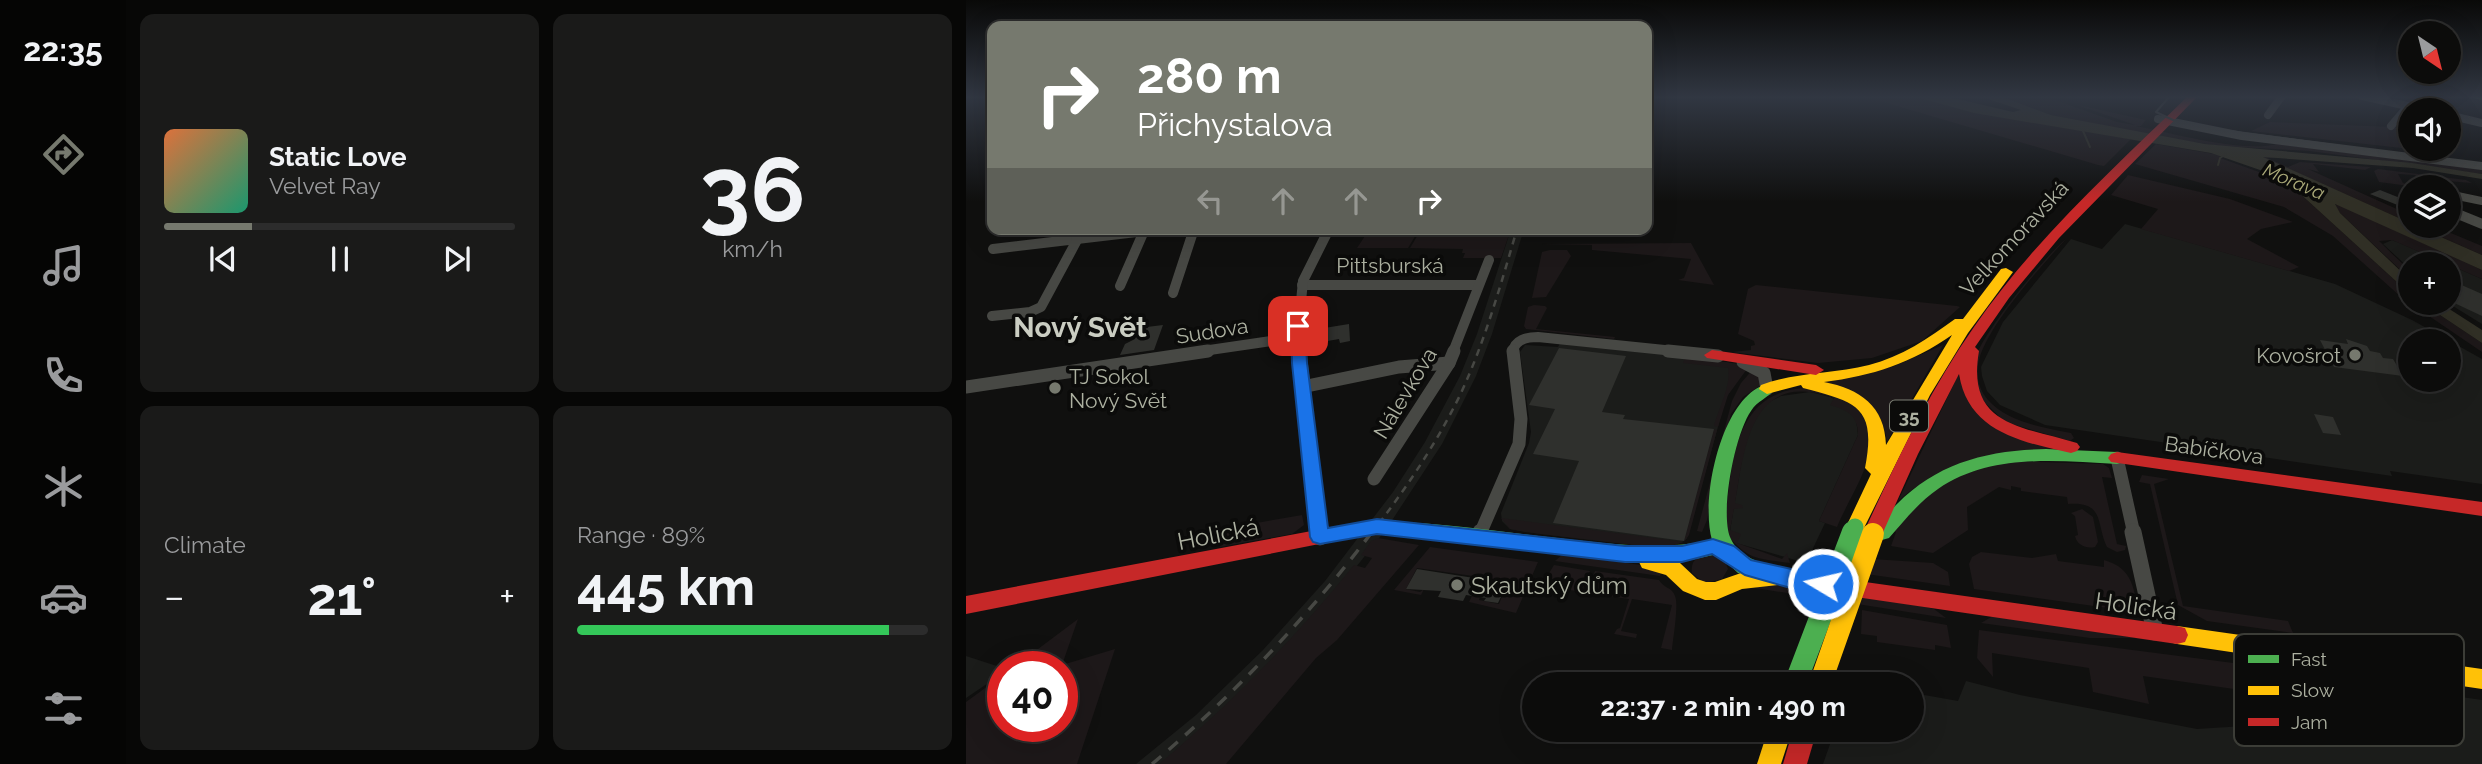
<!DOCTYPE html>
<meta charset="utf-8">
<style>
:root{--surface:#0c0c0b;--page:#1a1a19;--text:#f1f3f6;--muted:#9a9b9d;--line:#2c2c2c;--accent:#76796e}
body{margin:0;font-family:Raleway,sans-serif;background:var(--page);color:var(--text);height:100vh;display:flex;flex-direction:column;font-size:26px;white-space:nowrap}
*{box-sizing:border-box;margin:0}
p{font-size:23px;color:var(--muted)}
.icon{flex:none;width:38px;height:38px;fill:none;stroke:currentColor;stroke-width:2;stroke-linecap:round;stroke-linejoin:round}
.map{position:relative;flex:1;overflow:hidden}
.sheet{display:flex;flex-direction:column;gap:14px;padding:14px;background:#070706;width:840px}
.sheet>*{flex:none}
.banner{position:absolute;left:21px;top:21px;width:665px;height:214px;border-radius:14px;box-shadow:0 7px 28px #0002,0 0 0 2px var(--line);background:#76796e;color:#fff;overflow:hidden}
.needle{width:46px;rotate:145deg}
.buttons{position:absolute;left:1432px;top:21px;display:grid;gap:14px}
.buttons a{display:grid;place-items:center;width:63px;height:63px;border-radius:50%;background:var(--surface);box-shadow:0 7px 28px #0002,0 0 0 2px var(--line);font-size:35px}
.speed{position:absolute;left:21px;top:651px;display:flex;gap:14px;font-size:35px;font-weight:700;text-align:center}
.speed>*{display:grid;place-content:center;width:91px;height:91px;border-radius:50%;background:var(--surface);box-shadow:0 7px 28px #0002,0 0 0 2px var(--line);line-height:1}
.speed .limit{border:10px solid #d22;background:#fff;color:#111}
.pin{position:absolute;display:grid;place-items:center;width:60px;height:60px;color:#fff;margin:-30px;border-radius:14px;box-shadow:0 4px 10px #0006}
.me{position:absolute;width:77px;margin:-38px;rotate:279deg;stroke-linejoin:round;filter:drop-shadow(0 0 5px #0008)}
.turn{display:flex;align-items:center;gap:24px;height:147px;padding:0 35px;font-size:32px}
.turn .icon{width:91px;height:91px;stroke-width:2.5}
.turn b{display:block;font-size:49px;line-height:60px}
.lanes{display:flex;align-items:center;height:66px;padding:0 35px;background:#0003;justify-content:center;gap:35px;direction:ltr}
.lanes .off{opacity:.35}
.big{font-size:52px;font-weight:700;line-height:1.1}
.sheet .tile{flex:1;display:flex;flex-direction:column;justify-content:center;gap:10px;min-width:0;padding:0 24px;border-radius:14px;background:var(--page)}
.sheet .dial{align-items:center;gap:0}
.dial b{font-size:91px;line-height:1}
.song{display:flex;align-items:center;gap:21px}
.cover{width:84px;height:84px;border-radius:10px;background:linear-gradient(135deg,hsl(20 70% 55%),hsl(160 70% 35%))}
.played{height:7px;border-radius:4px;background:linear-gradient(90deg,var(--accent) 25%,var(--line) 25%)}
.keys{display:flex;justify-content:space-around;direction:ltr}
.heat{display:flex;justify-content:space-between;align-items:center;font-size:38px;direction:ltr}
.charge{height:10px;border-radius:5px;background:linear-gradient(90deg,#34c759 89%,var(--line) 0)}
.sheet .tiles{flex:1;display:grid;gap:14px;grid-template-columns:repeat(2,1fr)}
.trip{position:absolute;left:556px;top:672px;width:402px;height:70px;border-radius:35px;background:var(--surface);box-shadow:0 7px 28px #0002,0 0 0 2px var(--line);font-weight:700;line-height:70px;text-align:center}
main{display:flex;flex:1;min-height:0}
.dock{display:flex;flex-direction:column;width:126px;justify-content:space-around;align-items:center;background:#050504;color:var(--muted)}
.dock .icon{width:49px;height:49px}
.dock .active{color:var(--accent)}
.dock b{font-size:32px;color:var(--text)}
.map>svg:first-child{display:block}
</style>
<main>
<nav class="dock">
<b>22:35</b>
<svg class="icon active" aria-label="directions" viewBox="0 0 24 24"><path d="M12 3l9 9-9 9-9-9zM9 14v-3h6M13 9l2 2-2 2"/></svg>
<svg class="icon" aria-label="music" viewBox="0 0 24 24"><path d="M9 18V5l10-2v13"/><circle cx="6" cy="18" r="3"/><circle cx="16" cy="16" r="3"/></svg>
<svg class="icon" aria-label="phone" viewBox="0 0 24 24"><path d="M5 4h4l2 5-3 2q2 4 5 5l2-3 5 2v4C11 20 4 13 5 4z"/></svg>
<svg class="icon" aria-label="climate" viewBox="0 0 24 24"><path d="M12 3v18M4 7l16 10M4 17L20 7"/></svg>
<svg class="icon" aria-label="car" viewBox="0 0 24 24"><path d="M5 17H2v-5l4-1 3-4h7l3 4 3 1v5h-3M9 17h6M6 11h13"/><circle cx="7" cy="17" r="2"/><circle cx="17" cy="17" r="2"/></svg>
<svg class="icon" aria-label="filters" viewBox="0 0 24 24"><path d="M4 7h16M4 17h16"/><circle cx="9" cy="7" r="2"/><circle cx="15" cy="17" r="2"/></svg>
</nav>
<section class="sheet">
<div class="tiles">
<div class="tile">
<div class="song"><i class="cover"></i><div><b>Static Love</b><p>Velvet Ray</p></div></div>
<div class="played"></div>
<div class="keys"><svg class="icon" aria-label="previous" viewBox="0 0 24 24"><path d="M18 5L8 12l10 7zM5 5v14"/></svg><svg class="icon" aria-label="pause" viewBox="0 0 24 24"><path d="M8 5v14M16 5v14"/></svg><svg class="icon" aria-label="next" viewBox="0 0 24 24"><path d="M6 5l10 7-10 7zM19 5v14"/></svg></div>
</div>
<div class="tile dial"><b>36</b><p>km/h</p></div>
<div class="tile"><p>Climate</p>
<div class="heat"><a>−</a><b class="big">21°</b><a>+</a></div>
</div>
<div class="tile"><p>Range · 89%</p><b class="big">445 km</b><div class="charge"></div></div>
</div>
</section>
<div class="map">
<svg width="1516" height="764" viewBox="0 0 1516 764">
<rect width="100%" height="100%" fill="#10100f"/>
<g fill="#1b1c1a" fill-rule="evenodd">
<path d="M1159,224L1369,284L1446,320L1516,359V484L1424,471L1426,476L1079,425L1034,405L1021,391L1016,376L1015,367L1037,322L1105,239L1136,249ZM1444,341H1482V380H1444Z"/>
<polygon points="545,229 558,229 526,334 510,376 476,444 421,528 341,629 202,764 170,764 230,715 297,650 359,581 427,492 459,442 494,376 511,334"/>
<polygon points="1426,240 1436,244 1516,279 1516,324 1482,303 1482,264 1444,264 1444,269 1417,244"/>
<polygon points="595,341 773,364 774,376 760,398 721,538 718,541 701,549 559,532 544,529 536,521 535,513 563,443 565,432 554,352 559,345 592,347"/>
<polygon points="844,392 864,397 878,404 890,419 892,435 853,521 859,523 840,563 770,543 764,531 780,435 789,415 799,404 815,396"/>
<polygon points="0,656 37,668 37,673 0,698"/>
<polygon points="1278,676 1486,707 1481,695 1516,700 1516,764 857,764 869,730 947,730 947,693 992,701 1000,681 1054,695 1231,729 1278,726 1286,701"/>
</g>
<g fill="#1d1819">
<polygon points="897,96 946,96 1006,112 1165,139 1138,166 1132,165"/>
<path d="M1034,96H1078L1151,122L1169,125L1108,104L1180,120L1175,126H1170C1206,133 1277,153 1311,144L1497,167L1516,170V174L1343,151L1254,146L1212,140L1085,115Z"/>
<polygon points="1304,122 1427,127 1444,131 1444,149 1285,131"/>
<polygon points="1190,144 1254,155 1254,158 1307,177 1330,190 1444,294 1444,303 1456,303 1516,343 1516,352 1435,297 1367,236 1318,207 1169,164"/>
<polygon points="1296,157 1327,158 1301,158 1322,167 1334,162 1405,167 1399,170 1347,164 1353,172 1342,169 1444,215 1444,223"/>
<polygon points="1412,169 1500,180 1506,183 1480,181 1485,190 1500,194 1482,192 1482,187 1462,183 1464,187 1460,187 1449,175 1432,174 1437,183 1451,187 1413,182 1408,171"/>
<polygon points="1162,175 1264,199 1327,222 1295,229 1281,239 1333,267 1323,271 1175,229 1192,209 1145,195"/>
<polygon points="1372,204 1516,270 1516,279 1426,240 1413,241 1444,271 1444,279 1374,213 1368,205"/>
<polygon points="1450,226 1468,226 1516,246 1516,255"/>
<polygon points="514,229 545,229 535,258 497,258 499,253 496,253 497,249 444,248 453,233"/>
<polygon points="401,233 451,233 442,248 391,248"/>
<path d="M1100,239C1075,266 1022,325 1013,360C1009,374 1012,388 1022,400C1043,423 1077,427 1105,433L1108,438L1104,441L1039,422L1008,392C1009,381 1007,365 1011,354C1020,329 1079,256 1100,239Z"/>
<polygon points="725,243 748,285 712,280 718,278 725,259 626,250 626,245 575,244"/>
<polygon points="584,250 601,250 605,256 580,297 566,298 576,252"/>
<polygon points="790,285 991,306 994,307 956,341 906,358 852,363 766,352 785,350 785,346 789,345 788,341 772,334 782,289"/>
<polygon points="568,305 579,306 581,308 570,329 649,337 648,339 560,329 558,326 562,307"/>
<polygon points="977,345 921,442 919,431 855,379 926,367"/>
<path d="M719,358L761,362L781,369L762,395L752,427L748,426C753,406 765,388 762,368L717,363Z"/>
<polygon points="788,368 793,372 795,385 777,397 765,414 741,520 736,532 731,531 766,401 775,383"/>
<path d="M992,375L1001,399L1090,448C1022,454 986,455 932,501Z"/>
<path d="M838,388C852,389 862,393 874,398C938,425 887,487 871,527L853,521L892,435C892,414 880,410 864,405L868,398C785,369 779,445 769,503L776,505L777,508L768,509L764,530L775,534L771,543L816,559L821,553L824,563C788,558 782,560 758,531C766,472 763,393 838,388Z"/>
<polygon points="748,429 751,430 723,535 718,542 705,546 679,546 574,534 544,529 535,518 718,542"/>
<path d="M1038,461L1137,464L1143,468L1146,478L1136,477L1151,544L1160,546L1159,550L1151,552L1141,547C1130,524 1139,501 1102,504L1101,497L1055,491V488L1045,486V490L1033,487L1001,507L1002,530L967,553L925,546L930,532L927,530L972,483Z"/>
<polygon points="1176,475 1203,479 1188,484 1217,606 1322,621 1327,633 1241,621 1212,605 1184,484 1173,482"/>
<path d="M1116,509L1127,517L1132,542L1129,547C1120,549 1111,545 1109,536L1112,535L1109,516L1105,513Z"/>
<polygon points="336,515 338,525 326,534 254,547 256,529"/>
<path d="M412,538L453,545L371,640L350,658L260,764H193C265,704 329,638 388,565L399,568L406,558L395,555L405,541Z"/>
<polygon points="464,547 572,562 550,613 503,602 506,596 514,597 513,600 533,604 542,581 451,568 440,589 454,592 458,589 455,595 428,590"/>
<path d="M1015,552L1066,558L1090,554L1092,561L1138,567V560C1162,567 1167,581 1171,605L1155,602L1156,610L1008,589L1003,564L1006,557Z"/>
<polygon points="597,554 696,568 694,576 589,561"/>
<path d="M746,554L759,561L762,569L756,579L738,583L726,573C724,558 734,556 746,554Z"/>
<polygon points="846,555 967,563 982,572 984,586 837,565 839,558"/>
<polygon points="588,565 624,571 615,592 576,585"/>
<path d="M629,571L693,580C697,588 706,587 709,596C713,605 707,638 706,650L695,648L706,605L666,599L655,631L671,634L670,638L648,634L651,629L654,628L663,599L620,593Z"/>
<polygon points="799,583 955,606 968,609 980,618 789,588"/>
<polygon points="896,610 981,625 985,648 969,645 969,650 911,642 911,636 895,634"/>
<polygon points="1027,616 1277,654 1168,638 1124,638 1015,623"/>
<polygon points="112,619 96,665 149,649 111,764 0,764 0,702 37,675 37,726 96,726 96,667 48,667"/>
<polygon points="1013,630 1275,664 1286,701 1282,691 1177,676 1183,704 1127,692 1123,668 1026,653 1027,677 1011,658"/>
</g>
<g fill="#302f25">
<polygon points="946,96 979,96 1047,112 1055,110 1013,96 1034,96 1085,115 1239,144 1446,163 1516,174 1516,179 1447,168 1297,157 1444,223 1444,226 1450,226 1516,255 1516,270 1369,204 1374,213 1444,280 1444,294 1330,190 1294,170 1245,153 1008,113"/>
<polygon points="1456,303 1474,303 1516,330 1516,343"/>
</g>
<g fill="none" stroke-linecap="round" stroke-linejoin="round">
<g stroke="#302f25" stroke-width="2">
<polyline points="1117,131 1124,147"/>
<polyline points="1252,165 1254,158 1260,154"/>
</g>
</g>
<g fill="#2f302d">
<polygon points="1414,190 1444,202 1444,210 1404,194"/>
<polygon points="1482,279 1516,294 1516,316 1482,300"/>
<polygon points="383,324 384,341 374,343 373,339 345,344 346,330"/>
<polygon points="197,325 188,350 154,355 159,344 169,339 173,328"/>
<polygon points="1380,339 1401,346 1404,351 1414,353 1417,358 1427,359 1437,376 1368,367 1354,340 1382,344"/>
<polygon points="593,348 660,356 636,412 659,415 657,419 748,429 718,541 587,523 613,461 567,454 589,409 563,405"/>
<polygon points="1348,414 1367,417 1375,435 1357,433"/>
<polygon points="451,569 527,581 542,582 532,603 518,601 520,598 500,595 497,601 472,597 475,591 440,589"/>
</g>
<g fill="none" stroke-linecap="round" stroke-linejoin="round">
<g stroke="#474844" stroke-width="8">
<polyline points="1396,96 1460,110"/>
<polyline points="1302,115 1316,96"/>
<polyline points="1482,115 1516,123"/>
<polyline points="1192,119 1276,136 1516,166"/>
<polyline points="1425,126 1442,106"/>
<polyline points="1444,190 1441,191 1444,194"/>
<polyline points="1482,194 1516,201"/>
</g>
<g stroke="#474844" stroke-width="10">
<polyline points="1482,210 1516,224"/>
<polyline points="362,231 512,232"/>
<polyline points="27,249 196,229"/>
<polyline points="336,285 511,285"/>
<polyline points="154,286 178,231"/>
<polyline points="207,293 228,229"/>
<polyline points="26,316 64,312 75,307 110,242 111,229"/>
<polyline points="230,352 332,337"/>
<polyline points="334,352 332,332 337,281 363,229"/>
<polyline points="487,352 523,260"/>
<path d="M547,352C548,340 561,337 572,337L718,352"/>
</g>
<g stroke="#474844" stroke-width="13">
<polyline points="334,351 354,534"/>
<polyline points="702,351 752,356"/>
<polyline points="777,362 798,373 801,389"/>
<polyline points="0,387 242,351"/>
<polyline points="336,387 433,367 483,363"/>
<polyline points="1151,458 1168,534"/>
<polyline points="408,479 483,363 488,351"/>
<polyline points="514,534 553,444 555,419 547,351"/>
</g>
<g stroke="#474844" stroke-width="17">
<polyline points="354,532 354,537"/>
<polyline points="1167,532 1189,632"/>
<polyline points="513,537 515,532"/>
</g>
<g fill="#4caf50" fill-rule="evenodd">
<polygon points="1506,96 1516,96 1516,100 1507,98"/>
<path d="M801,384L809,389C802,398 791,401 785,411C769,434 754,511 764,537C771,554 787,560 802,565L805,571L802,577L795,579L772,573L755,557L747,555L716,562H659L443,535H399L392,533L389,528L392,523L399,521C464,521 527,531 591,538C644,544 694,551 746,540C734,500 755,396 801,384Z"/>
<path d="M1080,449L1151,452L1157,454L1160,458L1157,462L1151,464C1090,461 1025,453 972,489C953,502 938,521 923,538L916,540L909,538L906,533C912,522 922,513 931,504C972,462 1023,450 1080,449Z"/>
</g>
<g fill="#ffc107" fill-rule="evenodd">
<path d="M1040,268L1047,272L1002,333L964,395L896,532L889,534L882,532L880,527L905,474L899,468C911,406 890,402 837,388L835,385L801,394L793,389L795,385C830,372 867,374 903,365C935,357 963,338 989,319H997L1035,269ZM986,335L920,445C919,406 894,389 858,382C906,376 946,363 986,335Z"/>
<polygon points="683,554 714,563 731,579 740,582 749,582 775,573 805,571 812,573 815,579 812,585 776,589 750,600 739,600 717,591 700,575 676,568 673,562 676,556"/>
<polygon points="1211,626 1516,669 1516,689 1211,644 1203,642 1200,635 1203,628"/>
<polygon points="802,730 826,730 815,764 791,764"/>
</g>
<g fill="#c62828" fill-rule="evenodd">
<path d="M1222,96H1232L1093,238L1043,298L1009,347L1013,351C1000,426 1055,426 1111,443L1114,447L1111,451L1105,453C1056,442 1002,432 993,374L952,454L914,539L907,541L900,539L897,534C930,462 963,391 1008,327C1068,240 1147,169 1222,96Z"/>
<polygon points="746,350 850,365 858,370 850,375 741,358 738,355"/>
<polygon points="1151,452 1516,502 1516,516 1145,462 1142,458 1145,454"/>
<polygon points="399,521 406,523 409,528 406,533 399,535 0,614 0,596"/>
<polygon points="795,563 828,572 1211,626 1219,628 1222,635 1219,642 1211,644 828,588 788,577 785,571 788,565"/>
<polygon points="827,730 851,730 841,764 817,764"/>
</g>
<polyline stroke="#474844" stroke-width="2" points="1204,96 1190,112 1207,120 1242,128 1516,165"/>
<path stroke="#474844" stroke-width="2.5" stroke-dasharray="7 6" stroke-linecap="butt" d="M405,534C439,490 471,443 495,393C519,341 535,284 551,229"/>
<path stroke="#474844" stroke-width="3.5" stroke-dasharray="12 10" stroke-linecap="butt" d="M186,764C268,695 341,618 406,532"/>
<polyline stroke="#4caf50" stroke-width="17" points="886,534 889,527"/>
<polyline stroke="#4caf50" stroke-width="22" points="829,684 887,532"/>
<polyline stroke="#ffc107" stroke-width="22" points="854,684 907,534"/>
</g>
<linearGradient id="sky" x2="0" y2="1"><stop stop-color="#090908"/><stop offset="0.48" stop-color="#313742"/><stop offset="1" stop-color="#313742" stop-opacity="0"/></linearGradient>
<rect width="1516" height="202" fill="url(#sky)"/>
<polygon fill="#1a73e8" stroke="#114b97" stroke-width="2" points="332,321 339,326 341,363 362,528 411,519 659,546 716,546 747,539 768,546 785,560 857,576 864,578 867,584 864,590 857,593 821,587 779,575 746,554 716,562 659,562 411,534 354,544 347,542 344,537 326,363 325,326"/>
<g fill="#76796e" stroke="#0b0b0a" stroke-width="2.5">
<circle cx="1389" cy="355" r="7"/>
<circle cx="89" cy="388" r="7"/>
<circle cx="491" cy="585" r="7"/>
</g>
<g text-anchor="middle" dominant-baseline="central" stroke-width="7" stroke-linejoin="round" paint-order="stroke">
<g font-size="19" font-style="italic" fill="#abaa79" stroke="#0b0b0a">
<text transform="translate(1328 181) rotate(23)">Morava</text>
</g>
<rect fill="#0b0b0a" stroke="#7c7f74" stroke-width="2" x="924" y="400.5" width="38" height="31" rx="5"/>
<g font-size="19" font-weight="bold" fill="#adb1a1">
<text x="943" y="416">35</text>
</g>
<g font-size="21" fill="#adb1a1" stroke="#0b0b0a">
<text transform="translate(1048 238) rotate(-47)">Velkomoravská</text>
<text x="424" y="265">Pittsburská</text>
<text transform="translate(246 331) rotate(-9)">Sudova</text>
<text transform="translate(439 393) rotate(-59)">Nálevkova</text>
<text transform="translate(1248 450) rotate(8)">Babíčkova</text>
</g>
<g font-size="21" fill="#adb1a1" stroke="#0b0b0a" text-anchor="end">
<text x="1375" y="355">Kovošrot</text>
<text x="103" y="376" text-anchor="start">TJ Sokol<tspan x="103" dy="24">Nový Svět</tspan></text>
</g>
<g font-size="24" fill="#adb1a1" stroke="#0b0b0a">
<text transform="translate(252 534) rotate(-11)">Holická</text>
<text transform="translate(1170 606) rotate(8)">Holická</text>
</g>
<g font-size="24" fill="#adb1a1" stroke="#0b0b0a" text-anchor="start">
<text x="505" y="585">Skautský dům</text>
</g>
<g font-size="28" font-weight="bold" fill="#cacdc2" stroke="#0b0b0a">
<text x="114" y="327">Nový Svět</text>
</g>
</g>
<rect x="1268" y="634" width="230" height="112" rx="10" fill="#0b0b0a" stroke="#3c3d37" stroke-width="2"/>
<rect x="1282" y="655" width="31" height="8" fill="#4caf50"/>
<rect x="1282" y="686" width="31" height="9" fill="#ffc107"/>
<rect x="1282" y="718" width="31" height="8" fill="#c62828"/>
<g font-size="19" fill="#adb1a1">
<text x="1325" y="666">Fast</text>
<text x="1325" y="697">Slow</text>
<text x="1325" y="729">Jam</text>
</g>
</svg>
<div class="buttons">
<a><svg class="needle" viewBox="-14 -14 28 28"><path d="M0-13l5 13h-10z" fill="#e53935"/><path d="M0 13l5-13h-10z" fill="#9a9b9d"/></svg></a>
<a><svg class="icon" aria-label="sound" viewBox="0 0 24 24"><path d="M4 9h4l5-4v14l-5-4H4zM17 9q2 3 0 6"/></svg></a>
<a><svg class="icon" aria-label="layers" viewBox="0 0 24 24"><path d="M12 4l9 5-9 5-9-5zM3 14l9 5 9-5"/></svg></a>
<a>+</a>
<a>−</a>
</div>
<div class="speed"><div class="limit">40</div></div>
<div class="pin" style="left:332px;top:326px;background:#d93025"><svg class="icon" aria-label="arrive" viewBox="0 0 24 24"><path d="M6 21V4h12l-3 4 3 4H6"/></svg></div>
<svg class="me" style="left:857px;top:584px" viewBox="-20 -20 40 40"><circle r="17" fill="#1a73e8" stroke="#fff" stroke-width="3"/><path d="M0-11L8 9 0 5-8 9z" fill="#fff"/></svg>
<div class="trip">22:37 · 2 min · 490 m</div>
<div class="banner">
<div class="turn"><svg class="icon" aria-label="right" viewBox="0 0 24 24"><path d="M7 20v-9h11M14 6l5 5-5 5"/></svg><div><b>280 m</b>Přichystalova</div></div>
<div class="lanes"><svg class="icon off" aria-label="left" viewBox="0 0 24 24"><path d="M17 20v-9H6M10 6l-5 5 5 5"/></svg><svg class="icon off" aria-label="ahead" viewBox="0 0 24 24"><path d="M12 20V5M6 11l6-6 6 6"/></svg><svg class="icon off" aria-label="ahead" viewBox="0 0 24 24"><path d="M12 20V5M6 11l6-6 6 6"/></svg><svg class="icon" aria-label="right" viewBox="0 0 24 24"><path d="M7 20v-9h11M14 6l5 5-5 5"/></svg></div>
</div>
</div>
</main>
